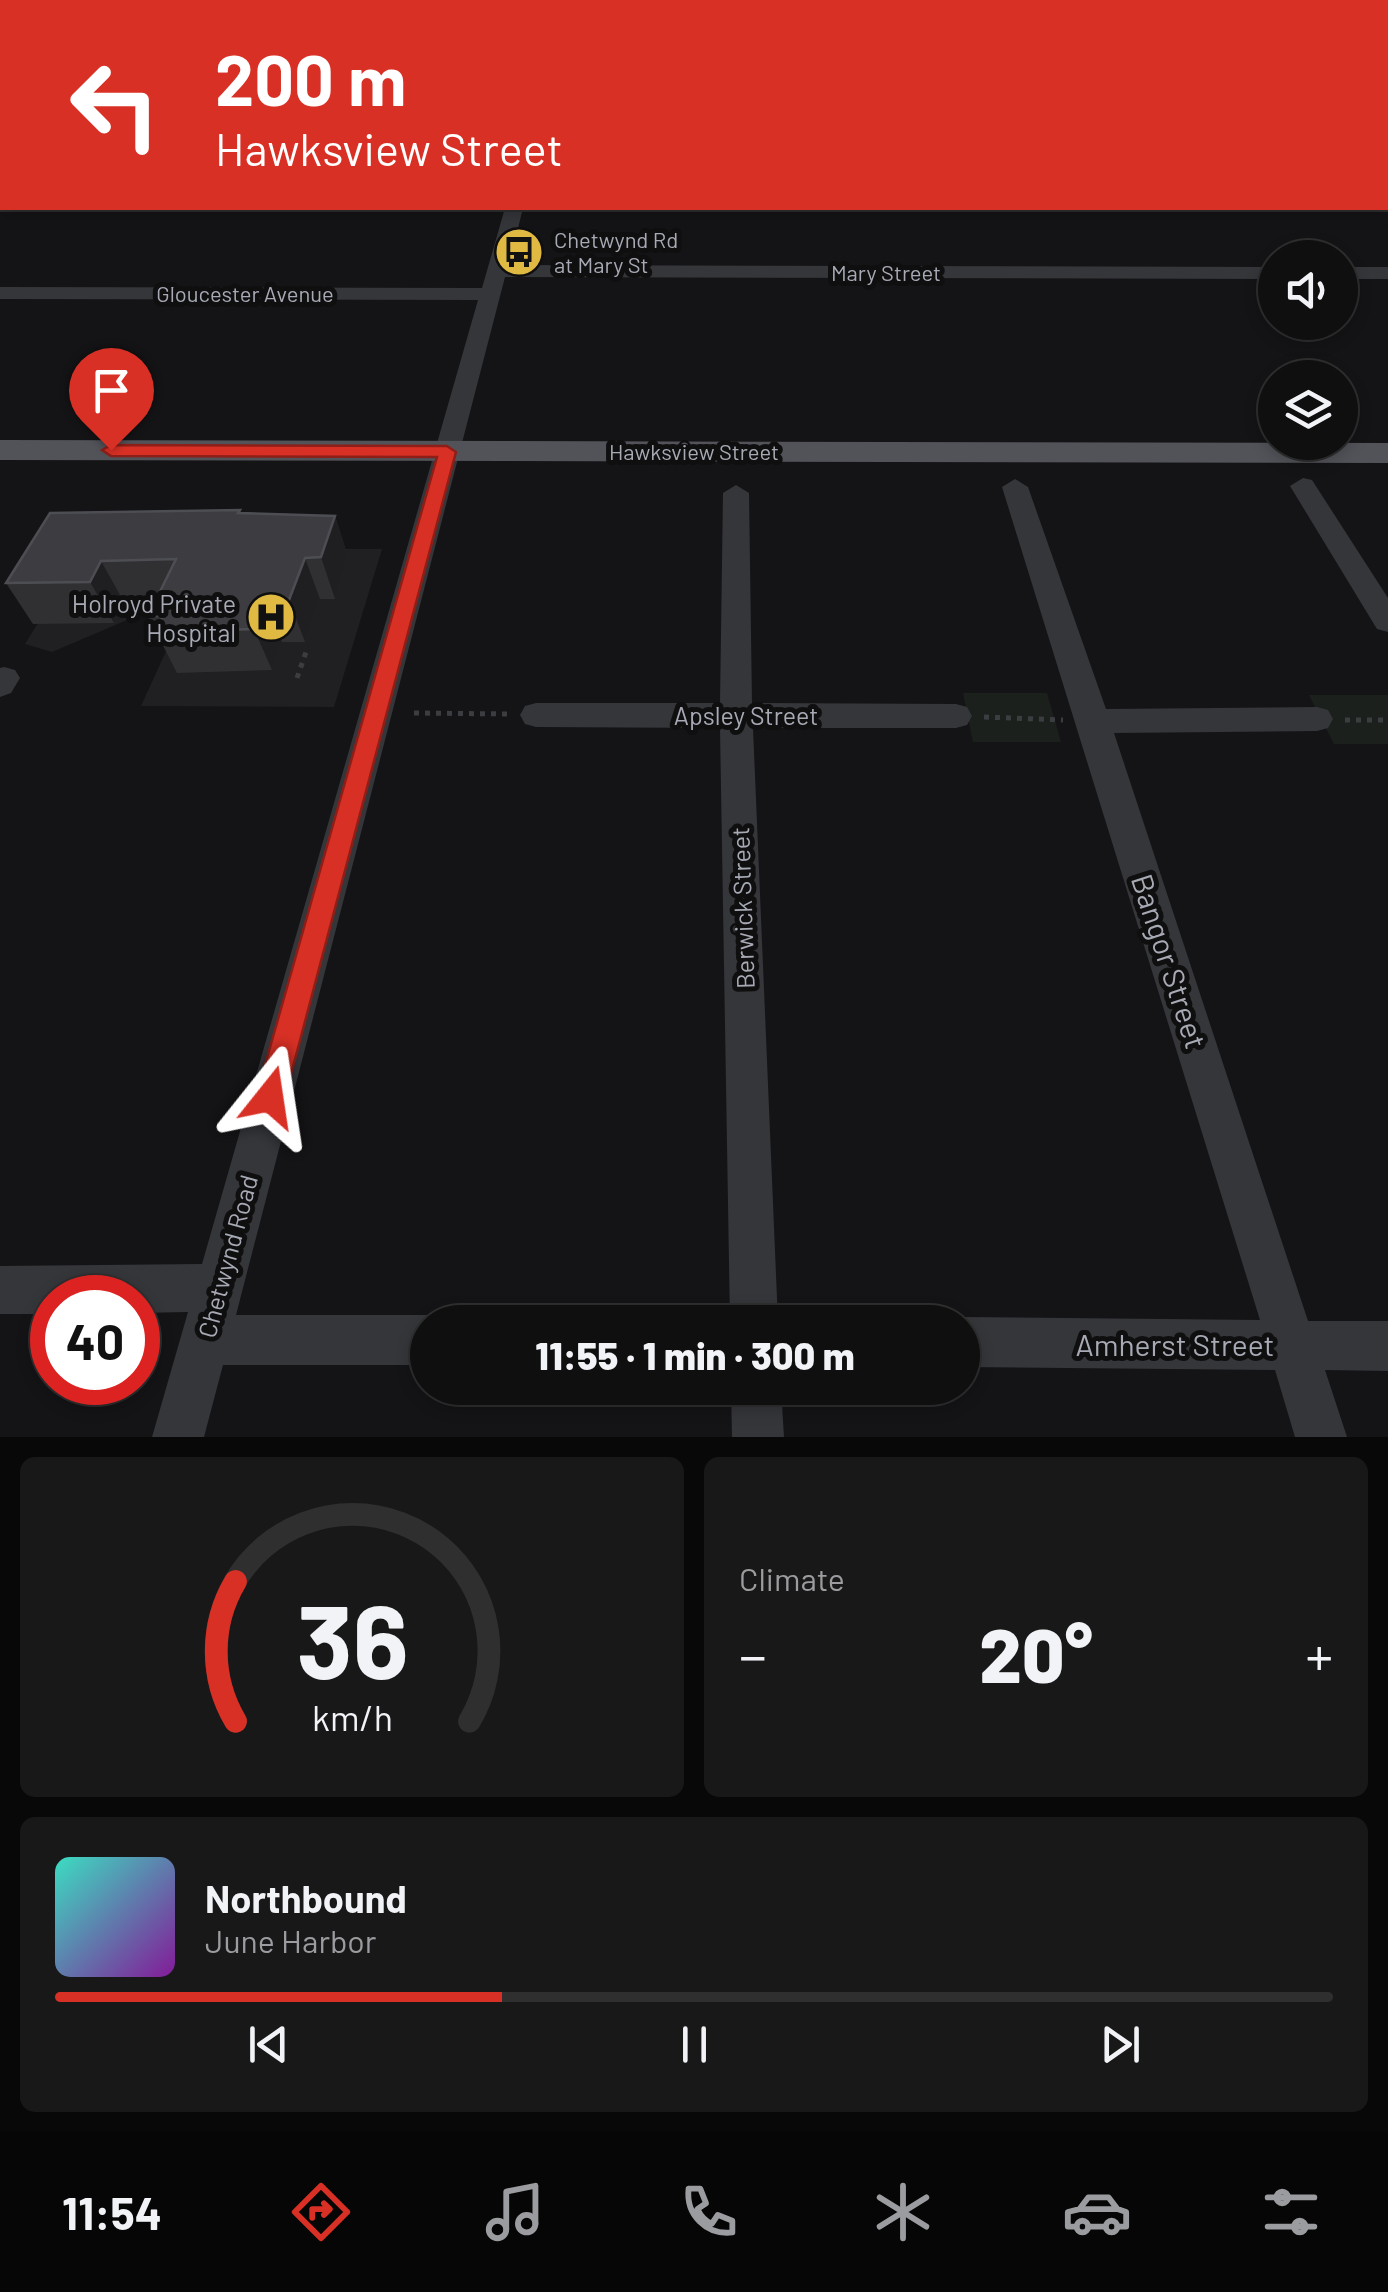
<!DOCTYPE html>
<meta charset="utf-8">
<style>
:root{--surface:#0f0f10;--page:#181819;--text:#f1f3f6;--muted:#9b9c9f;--line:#2f2f30;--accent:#d93025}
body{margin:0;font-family:Barlow,sans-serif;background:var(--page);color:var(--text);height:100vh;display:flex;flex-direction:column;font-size:38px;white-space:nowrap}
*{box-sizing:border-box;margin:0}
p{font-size:32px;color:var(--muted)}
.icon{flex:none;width:55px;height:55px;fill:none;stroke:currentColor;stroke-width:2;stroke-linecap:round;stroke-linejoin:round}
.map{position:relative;height:1437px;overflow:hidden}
.panel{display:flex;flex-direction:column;gap:20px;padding:20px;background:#080809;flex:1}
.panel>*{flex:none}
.top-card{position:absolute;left:0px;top:0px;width:1390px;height:210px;box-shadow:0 5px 15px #0003,0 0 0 2px var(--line);background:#d93025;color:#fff;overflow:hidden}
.tools{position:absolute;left:1258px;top:240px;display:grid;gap:20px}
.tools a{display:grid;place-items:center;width:100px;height:100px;border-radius:50%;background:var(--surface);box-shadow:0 5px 15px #0003,0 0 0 2px var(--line);font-size:50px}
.speed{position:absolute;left:30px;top:1275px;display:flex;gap:20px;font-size:50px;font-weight:700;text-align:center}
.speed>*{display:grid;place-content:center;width:130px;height:130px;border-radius:50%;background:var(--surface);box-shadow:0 5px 15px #0003,0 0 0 2px var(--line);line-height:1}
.speed .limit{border:15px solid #d22;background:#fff;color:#111}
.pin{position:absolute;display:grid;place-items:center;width:85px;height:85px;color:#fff;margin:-102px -42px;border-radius:50% 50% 50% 0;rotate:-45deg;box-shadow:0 0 10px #0007}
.pin .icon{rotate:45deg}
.me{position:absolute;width:110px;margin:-55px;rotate:15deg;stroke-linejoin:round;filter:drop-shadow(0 0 8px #0008)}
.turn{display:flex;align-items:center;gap:35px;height:210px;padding:0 50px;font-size:45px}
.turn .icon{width:130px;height:130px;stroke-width:2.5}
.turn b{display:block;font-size:70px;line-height:85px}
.big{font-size:75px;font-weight:800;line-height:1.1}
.panel .card{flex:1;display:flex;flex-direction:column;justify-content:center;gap:15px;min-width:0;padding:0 35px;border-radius:15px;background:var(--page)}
.panel .dial{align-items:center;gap:0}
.dial svg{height:260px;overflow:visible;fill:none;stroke:var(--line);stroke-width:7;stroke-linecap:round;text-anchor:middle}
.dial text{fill:var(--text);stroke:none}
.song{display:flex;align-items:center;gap:30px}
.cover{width:120px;height:120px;border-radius:15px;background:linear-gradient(135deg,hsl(170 70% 55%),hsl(290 70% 35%))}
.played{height:10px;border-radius:5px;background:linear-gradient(90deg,var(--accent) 35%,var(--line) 35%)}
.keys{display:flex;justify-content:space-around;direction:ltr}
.heat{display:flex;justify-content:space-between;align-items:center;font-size:55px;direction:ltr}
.panel .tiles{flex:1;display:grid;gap:20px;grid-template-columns:1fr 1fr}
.card:last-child{grid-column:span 2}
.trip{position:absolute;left:410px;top:1305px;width:570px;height:100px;border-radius:50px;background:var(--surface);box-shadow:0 5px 15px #0003,0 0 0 2px var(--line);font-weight:800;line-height:100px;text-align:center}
.dock{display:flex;height:160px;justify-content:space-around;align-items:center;background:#060606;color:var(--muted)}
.dock .icon{width:70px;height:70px}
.dock .active{color:var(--accent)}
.dock b{font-size:45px;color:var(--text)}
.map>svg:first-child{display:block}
</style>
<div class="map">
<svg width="1388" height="1437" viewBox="0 0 1388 1437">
<rect width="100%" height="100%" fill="#141416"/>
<polygon fill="#202022" points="60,548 382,549 334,707 141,706 193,592 52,652 25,644 67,576"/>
<g fill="#1b201c">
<polygon points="963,693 1047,693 1061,742 973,742"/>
<polygon points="1309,695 1388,695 1388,744 1334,744"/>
</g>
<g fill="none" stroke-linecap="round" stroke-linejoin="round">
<g stroke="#3c3d41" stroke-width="5" stroke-dasharray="5 6" stroke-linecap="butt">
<polyline points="297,678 306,652"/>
<polyline points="414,713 508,714"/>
<polyline points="984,717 1063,720"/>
<polyline points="1345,720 1388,720"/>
</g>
<g fill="#35363a" fill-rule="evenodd">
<polygon points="567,0 819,0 821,2 566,2"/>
<polygon points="1142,0 1156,0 1158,2 1144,2"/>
<polygon points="1371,0 1386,0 1388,2 1373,2"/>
<rect x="0" y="21" width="2" height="8"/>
<polygon points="2,96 2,107 0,108 0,97"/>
<rect x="0" y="170" width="2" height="10"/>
<polygon points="505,208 523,208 509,265 1275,267 1275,279 505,277 236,1315 428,1315 445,1322 428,1322 428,1365 223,1365 204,1437 152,1437 188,1312 138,1313 138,1298 52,1298 52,1314 0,1314 0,1266 202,1264 478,300 0,299 0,287 482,288"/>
<rect x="1340" y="267" width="48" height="12"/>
<polygon points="1303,478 1312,480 1388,598 1388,632 1377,629 1290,486"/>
<polygon points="1015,479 1028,487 1106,709 1317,707 1328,710 1333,719 1328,728 1317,731 1114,733 1308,1321 1388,1321 1388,1371 1325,1370 1347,1437 1295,1437 1275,1370 962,1367 962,1322 949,1322 962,1317 1260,1320 1002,487"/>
<polygon points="736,485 749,493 752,703 956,704 967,707 972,716 967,725 956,728 753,728 778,1322 730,1322 720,728 536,727 525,724 520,715 525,706 536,703 720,703 723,493"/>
<polygon points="4,667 15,670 20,678 11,693 0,697 0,668"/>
<polygon points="731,1388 781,1388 784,1437 732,1437"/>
</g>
<polygon fill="#525359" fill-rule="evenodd" points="0,440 1388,443 1388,463 0,460"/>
</g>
<polygon fill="#303033" points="240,510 242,514 335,516 348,557 335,599 320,599 305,642 282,642 272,670 177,673 148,616 155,601 124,602 114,623 33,624 6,583"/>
<g fill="#1f1f21">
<polygon points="335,516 348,557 335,599 321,557"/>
<polygon points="305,558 320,599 305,642 289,600"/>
<polygon points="101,561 124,602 114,623 90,582"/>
<polygon points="265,601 282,642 272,670 254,629"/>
</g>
<polygon fill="#3d3d41" stroke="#4d4e53" stroke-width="2.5" points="240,510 238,513 335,516 321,557 305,558 289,600 265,601 254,629 155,632 163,616 148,616 176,559 101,561 90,582 6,583 50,513"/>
<polygon fill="#d93025" stroke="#8d1f18" stroke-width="2.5" points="447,446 456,452 285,1097 281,1108 270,1112 260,1108 256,1097 437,457 111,456 102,450 111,445"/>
<defs>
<g id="bus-disc" transform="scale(2.5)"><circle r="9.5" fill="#dfb942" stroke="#0f0f10"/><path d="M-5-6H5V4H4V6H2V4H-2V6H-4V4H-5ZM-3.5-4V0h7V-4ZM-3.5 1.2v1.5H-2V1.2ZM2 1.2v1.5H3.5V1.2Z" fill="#111"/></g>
<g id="hospital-disc" transform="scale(2.5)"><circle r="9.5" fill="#dfb942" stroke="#0f0f10"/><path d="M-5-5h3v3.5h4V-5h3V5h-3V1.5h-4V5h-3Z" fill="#111"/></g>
</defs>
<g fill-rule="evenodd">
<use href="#bus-disc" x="519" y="252"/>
<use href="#hospital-disc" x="271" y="617"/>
</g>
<g text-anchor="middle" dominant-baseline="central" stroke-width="10" stroke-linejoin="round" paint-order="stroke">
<g font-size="22" fill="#a7aab4" stroke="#0f0f10" text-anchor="start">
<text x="554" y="239">Chetwynd Rd<tspan x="554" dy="25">at Mary St</tspan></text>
</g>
<g font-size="22" fill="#a7aab4" stroke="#0f0f10">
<text x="886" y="272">Mary Street</text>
<text x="245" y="293">Gloucester Avenue</text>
<text x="694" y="451">Hawksview Street</text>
</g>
<g font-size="25" fill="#a7aab4" stroke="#0f0f10" text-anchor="end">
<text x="236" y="603">Holroyd Private<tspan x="236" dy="29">Hospital</tspan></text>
</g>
<g font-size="25" fill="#a7aab4" stroke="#0f0f10">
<text x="746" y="715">Apsley Street</text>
<text transform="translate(742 908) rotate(-92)">Berwick Street</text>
<text transform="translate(227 1256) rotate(-75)">Chetwynd Road</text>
</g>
<g font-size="30" fill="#a7aab4" stroke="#0f0f10">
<text transform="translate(1170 961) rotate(72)">Bangor Street</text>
<text x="1175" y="1344">Amherst Street</text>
</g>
</g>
</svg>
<div class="tools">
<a><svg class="icon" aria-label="sound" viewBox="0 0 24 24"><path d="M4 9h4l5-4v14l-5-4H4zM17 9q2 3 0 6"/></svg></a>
<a><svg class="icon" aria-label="layers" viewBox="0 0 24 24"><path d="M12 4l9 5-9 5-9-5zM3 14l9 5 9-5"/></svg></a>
</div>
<div class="speed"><div class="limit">40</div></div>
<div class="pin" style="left:111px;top:450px;background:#d93025"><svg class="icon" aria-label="arrive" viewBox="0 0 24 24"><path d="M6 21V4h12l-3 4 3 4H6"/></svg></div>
<svg class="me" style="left:270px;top:1097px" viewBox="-20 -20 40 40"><path d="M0-17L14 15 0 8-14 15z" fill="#d93025" stroke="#fff" stroke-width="4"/></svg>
<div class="trip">11:55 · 1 min · 300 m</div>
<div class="top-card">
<div class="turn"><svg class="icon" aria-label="left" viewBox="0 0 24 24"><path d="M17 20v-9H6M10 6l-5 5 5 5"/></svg><div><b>200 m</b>Hawksview Street</div></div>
</div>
</div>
<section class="panel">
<div class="tiles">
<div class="card dial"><svg viewBox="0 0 100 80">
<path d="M14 69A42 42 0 1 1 86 69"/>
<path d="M14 69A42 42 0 0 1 14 26" stroke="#d93025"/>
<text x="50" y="56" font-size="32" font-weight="700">36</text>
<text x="50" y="72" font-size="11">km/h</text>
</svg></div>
<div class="card"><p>Climate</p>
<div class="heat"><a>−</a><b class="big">20°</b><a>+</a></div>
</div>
<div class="card">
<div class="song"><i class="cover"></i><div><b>Northbound</b><p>June Harbor</p></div></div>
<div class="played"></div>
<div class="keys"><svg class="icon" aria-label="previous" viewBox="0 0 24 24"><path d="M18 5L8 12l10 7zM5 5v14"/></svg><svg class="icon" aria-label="pause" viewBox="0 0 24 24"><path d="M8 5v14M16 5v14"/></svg><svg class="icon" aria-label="next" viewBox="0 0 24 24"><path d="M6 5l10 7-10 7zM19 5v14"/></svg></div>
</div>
</div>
</section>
<nav class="dock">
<b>11:54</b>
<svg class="icon active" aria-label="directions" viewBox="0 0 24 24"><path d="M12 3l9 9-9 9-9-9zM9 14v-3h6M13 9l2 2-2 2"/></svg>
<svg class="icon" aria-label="music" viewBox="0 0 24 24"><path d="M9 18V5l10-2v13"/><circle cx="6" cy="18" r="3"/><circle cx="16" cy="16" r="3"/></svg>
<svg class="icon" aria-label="phone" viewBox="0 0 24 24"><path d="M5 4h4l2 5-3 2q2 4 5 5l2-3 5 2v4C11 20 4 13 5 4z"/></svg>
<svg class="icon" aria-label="climate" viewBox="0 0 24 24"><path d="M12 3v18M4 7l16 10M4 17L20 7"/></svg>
<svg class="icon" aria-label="car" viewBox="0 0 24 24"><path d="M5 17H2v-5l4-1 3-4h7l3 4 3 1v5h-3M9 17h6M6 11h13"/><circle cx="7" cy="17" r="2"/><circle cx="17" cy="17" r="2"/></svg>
<svg class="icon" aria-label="filters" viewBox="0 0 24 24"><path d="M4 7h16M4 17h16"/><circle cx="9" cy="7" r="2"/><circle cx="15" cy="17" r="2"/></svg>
</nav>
